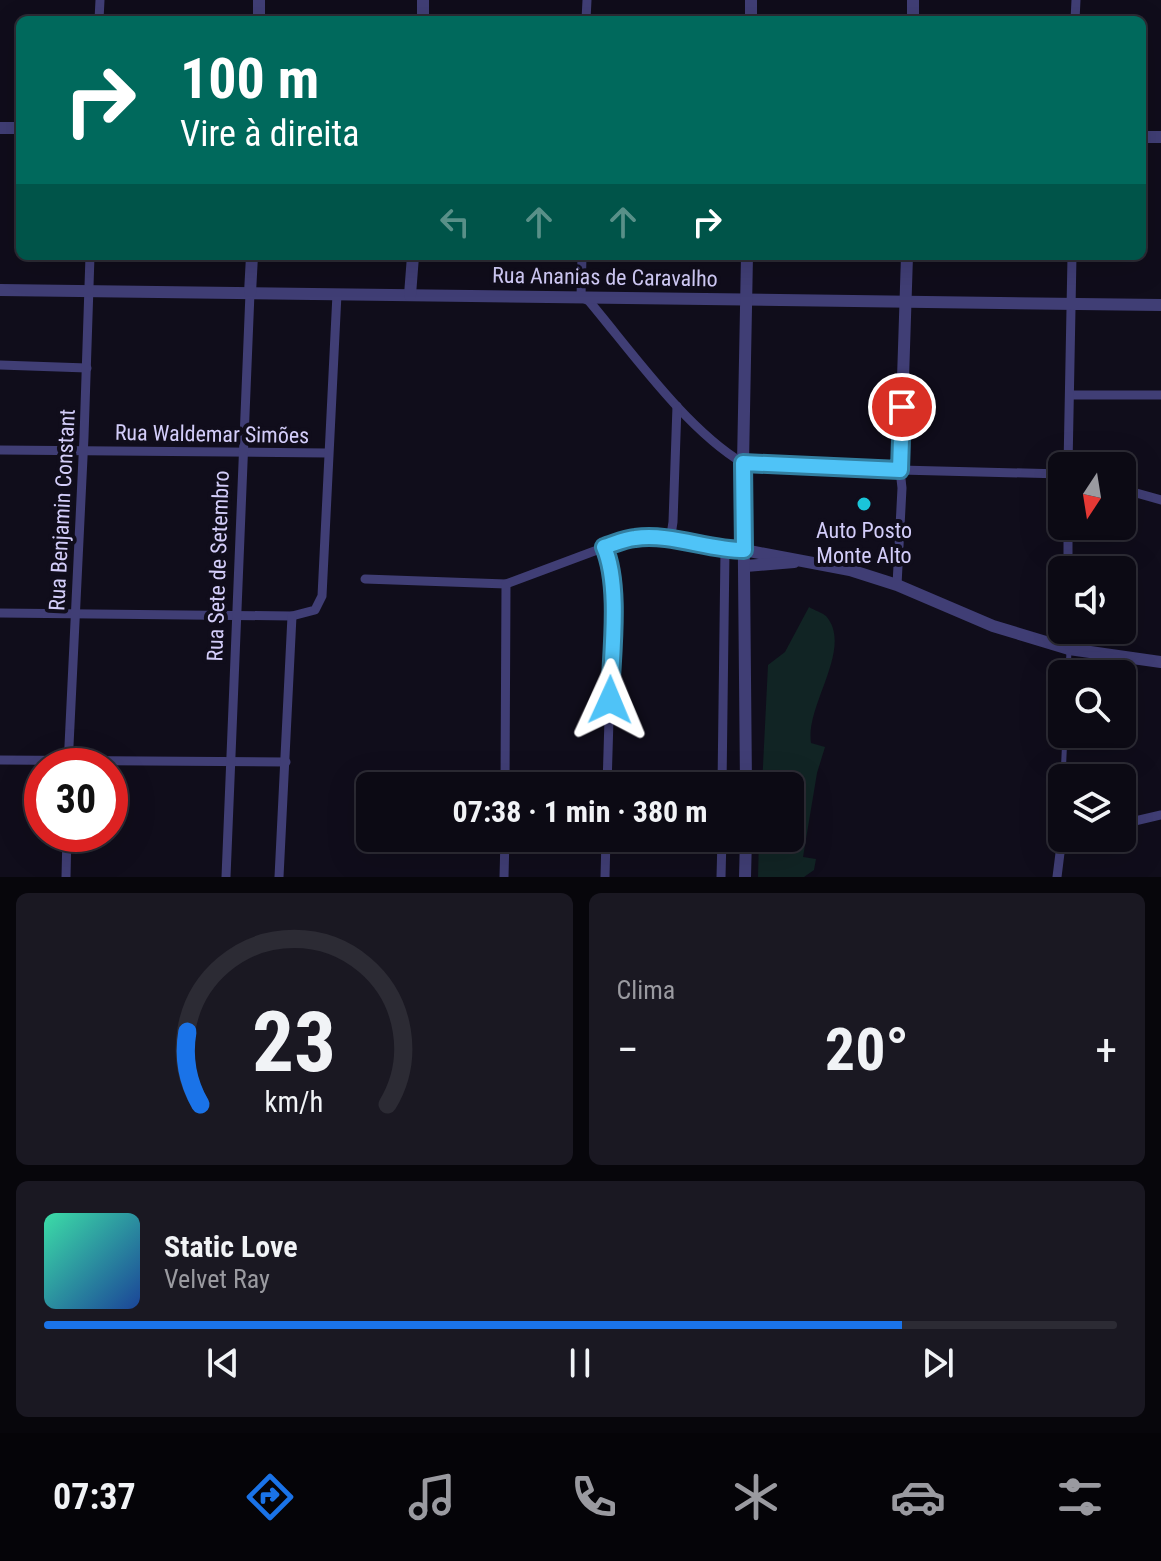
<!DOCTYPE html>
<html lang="pt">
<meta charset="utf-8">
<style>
:root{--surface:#0c0a14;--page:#1a1822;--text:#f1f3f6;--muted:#9a9aa0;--line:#2c2b34;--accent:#1a73e8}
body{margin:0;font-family:"Roboto Condensed",sans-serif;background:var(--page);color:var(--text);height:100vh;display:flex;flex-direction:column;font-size:30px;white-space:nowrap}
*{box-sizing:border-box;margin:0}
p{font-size:26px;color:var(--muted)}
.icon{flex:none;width:44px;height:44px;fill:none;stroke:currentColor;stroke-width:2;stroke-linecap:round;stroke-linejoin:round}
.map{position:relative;height:877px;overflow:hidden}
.details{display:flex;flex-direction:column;gap:16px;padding:16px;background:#07060b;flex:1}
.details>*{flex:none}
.hud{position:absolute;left:16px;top:16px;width:1130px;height:244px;border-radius:12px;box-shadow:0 8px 32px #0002,0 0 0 2px var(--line);background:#00695c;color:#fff;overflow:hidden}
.needle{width:52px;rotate:192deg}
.fabs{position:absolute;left:1048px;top:452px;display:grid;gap:16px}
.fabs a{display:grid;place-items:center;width:88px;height:88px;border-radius:12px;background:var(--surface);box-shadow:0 8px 32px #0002,0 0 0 2px var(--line);font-size:40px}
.speed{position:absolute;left:24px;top:748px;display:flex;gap:16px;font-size:40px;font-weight:700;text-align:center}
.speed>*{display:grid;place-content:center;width:104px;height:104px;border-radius:50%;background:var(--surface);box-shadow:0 8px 32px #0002,0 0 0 2px var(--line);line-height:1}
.speed .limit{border:12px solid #d22;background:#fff;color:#111}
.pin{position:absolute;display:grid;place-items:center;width:68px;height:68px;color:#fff;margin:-34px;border:4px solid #fff;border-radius:50%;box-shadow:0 2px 8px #0007}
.me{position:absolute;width:88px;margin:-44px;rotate:1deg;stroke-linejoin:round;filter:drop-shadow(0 0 6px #0008)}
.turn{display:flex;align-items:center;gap:28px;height:168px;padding:0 32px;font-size:36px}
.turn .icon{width:104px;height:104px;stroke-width:2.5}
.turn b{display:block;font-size:56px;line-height:68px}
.lanes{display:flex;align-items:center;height:76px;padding:0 32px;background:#0003;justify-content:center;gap:40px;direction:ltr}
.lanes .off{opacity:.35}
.big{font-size:60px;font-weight:700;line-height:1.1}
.details .tile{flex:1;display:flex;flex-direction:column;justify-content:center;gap:12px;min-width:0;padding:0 28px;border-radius:12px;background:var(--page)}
.details .dial{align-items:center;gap:0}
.dial svg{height:208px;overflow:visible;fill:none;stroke:var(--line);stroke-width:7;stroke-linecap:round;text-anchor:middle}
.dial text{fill:var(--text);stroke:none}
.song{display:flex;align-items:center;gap:24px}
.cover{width:96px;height:96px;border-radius:12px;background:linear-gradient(135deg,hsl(160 70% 55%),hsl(220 70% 35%))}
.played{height:8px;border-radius:4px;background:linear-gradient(90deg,var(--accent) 80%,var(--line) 80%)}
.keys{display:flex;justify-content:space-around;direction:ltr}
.heat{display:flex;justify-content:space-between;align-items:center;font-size:44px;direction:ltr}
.details .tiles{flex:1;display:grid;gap:16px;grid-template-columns:1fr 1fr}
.tile:last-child{grid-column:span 2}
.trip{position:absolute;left:356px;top:772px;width:448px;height:80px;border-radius:12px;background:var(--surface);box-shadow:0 8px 32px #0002,0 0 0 2px var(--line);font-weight:700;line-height:80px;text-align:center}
.dock{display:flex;height:128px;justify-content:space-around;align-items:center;background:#050408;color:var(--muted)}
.dock .icon{width:56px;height:56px}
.dock .on{color:var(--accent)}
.dock b{font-size:36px;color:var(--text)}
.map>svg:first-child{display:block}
</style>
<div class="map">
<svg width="1161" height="877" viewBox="0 0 1161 877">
<rect width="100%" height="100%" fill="#100d1b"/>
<path fill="#112424" d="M809,607C814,610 823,613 826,616C854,648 805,705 811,743L825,747L817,773L803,857L816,859L814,870L804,877H758L759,838H790V786H762L768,665L785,652Z"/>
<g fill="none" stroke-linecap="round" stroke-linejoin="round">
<g stroke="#403e75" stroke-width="5">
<polyline points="1068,674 1069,650"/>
<polyline points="1063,778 1065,734"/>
</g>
<g stroke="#403e75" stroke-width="9">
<polyline points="99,20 100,0"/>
<polyline points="586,20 587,0"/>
<polyline points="1075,20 1076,0"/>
<path d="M582,256L581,297L589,301C631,351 687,430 743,463"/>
<polyline points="0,365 87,368"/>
<polyline points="1071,395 1161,395"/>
<polyline points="0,450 327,453"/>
<polyline points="1068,466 1072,256"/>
<polyline points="1122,489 1161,500"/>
<polyline points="1068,526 1068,570"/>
<polyline points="670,541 673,522 677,406"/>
<polyline points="604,547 611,566 613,585 607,786"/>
<path d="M365,579L506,584L624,540C663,532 704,550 744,550"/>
<polyline points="897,585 902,488 900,470 1062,474"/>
<polyline points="0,613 292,616 315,610 322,596 337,294"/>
<polyline points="1068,630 1069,649"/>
<polyline points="0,760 286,762"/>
<polyline points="68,766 84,437 90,256"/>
<polyline points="505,786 506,584"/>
<polyline points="722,786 725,550"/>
<polyline points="1122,824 1161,815"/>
<polyline points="66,877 67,834"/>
<polyline points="226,877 250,293"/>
<polyline points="279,877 292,616"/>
<polyline points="504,877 505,838"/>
<polyline points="605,877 606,838"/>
<polyline points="721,877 722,838"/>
<polyline points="1057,877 1060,853 1069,838"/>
</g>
<g stroke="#403e75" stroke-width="12">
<polyline points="259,20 259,0"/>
<polyline points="423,20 423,0"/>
<polyline points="751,20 751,0"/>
<polyline points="913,20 913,0"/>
<polyline points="0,128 20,128"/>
<polyline points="1142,137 1161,137"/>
<polyline points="0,290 1161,305"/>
<polyline points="250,293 252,256"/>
<polyline points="410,295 413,256"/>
<polyline points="743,463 900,470 907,256"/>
<polyline points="744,550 850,570 897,585 993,626 1069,649 1161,662"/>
<polyline points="746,566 794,562"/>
<polyline points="746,786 743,463 747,256"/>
<polyline points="745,877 746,838"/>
</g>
</g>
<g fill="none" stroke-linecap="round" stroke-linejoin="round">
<g stroke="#337fa1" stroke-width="20">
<path id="route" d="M610,700C611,657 621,586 604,547C614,544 624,539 635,538C671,533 708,550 744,550L743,463L900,470L902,407"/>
</g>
<use href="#route" stroke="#4fc3f7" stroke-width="14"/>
</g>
<circle fill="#1ac5d9" stroke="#100d1b" stroke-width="3" cx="864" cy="504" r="8"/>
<g text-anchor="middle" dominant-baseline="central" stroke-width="8" stroke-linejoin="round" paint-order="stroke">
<g font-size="22" fill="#d3cdf9" stroke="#100d1b">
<text transform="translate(605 277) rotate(1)">Rua Ananias de Caravalho</text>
<text transform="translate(212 434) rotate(1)">Rua Waldemar Simões</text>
<text transform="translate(62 510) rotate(-87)">Rua Benjamin Constant</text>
<text transform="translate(218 566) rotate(-88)">Rua Sete de Setembro</text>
</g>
<g font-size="22" fill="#d3cdf9" stroke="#100d1b">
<text x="864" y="530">Auto Posto<tspan x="864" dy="25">Monte Alto</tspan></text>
</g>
</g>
</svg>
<div class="fabs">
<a><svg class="needle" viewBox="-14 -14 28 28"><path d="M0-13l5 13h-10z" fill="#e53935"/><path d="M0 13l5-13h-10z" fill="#9a9aa0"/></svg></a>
<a><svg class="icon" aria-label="sound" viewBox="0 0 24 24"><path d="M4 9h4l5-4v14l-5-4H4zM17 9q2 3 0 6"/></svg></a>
<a><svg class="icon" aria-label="search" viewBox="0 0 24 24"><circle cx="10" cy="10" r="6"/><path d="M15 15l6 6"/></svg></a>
<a><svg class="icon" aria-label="layers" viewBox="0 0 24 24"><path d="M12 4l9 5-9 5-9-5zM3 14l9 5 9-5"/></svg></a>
</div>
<div class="speed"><div class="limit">30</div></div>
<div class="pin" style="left:902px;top:407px;background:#d93025"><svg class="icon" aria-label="arrive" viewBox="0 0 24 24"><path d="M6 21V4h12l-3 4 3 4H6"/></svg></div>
<svg class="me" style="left:610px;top:700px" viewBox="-20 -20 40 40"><path d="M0-17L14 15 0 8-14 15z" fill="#4fc3f7" stroke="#fff" stroke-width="4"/></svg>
<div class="trip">07:38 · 1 min · 380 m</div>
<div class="hud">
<div class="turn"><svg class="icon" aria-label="right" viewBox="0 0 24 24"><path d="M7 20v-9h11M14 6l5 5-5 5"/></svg><div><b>100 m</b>Vire à direita</div></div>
<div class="lanes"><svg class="icon off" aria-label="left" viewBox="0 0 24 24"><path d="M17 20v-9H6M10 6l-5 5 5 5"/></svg><svg class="icon off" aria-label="ahead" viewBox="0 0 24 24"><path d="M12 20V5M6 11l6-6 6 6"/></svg><svg class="icon off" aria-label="ahead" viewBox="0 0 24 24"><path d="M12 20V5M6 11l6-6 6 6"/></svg><svg class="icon" aria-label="right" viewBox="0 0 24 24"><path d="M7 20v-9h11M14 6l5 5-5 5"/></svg></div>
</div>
</div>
<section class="details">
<div class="tiles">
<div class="tile dial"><svg viewBox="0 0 100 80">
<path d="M14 69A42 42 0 1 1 86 69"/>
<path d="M14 69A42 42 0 0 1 9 41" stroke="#1a73e8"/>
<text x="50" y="56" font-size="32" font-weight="700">23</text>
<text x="50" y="72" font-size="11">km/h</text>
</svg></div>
<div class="tile"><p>Clima</p>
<div class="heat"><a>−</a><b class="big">20°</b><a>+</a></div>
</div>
<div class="tile">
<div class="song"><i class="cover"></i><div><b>Static Love</b><p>Velvet Ray</p></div></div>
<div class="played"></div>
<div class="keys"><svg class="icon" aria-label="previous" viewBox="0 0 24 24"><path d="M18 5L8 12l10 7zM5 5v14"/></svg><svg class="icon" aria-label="pause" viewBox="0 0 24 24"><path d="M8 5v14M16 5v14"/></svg><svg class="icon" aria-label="next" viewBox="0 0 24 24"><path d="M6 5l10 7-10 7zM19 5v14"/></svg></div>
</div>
</div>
</section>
<nav class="dock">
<b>07:37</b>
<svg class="icon on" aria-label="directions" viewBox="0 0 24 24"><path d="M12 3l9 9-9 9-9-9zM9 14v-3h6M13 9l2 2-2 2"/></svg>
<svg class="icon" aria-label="music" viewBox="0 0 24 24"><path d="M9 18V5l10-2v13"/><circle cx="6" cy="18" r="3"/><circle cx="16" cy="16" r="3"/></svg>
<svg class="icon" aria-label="phone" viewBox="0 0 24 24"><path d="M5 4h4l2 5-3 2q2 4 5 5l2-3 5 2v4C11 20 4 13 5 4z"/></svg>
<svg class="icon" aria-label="climate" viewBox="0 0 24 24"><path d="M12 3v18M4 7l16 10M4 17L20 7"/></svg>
<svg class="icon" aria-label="car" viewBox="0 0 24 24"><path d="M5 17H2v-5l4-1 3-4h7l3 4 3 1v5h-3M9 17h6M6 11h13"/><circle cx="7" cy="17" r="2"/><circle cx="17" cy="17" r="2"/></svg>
<svg class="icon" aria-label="filters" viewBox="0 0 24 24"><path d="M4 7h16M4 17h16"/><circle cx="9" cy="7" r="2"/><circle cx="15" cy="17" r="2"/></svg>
</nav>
